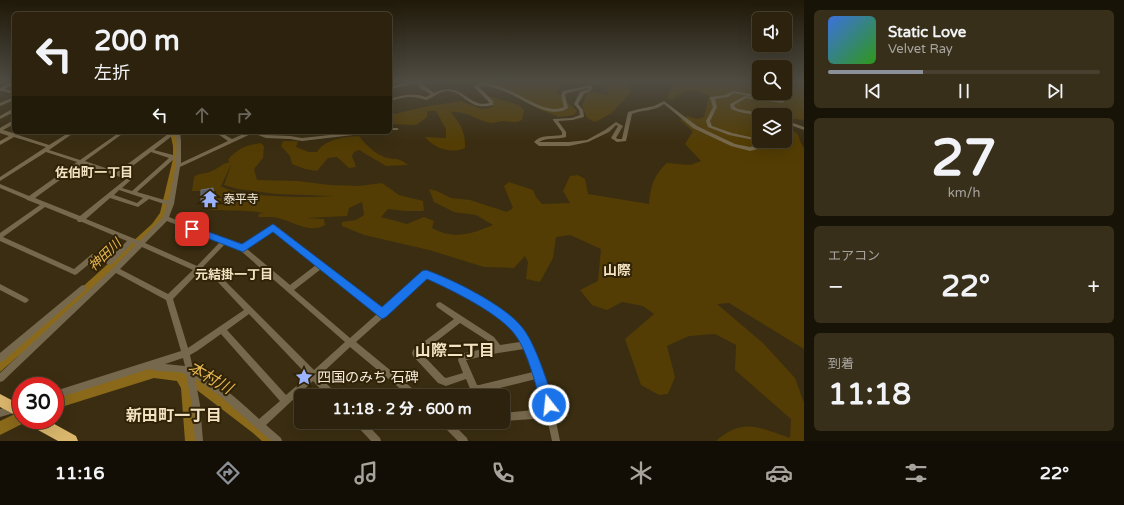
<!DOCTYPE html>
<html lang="ja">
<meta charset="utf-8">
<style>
:root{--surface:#2c220d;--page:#382f1b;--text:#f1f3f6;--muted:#a6a49d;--line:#483f2e;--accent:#8c9099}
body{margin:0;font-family:"Varela Round","Noto Sans JP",sans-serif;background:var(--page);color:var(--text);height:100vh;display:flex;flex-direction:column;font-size:15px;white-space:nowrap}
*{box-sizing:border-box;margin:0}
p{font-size:13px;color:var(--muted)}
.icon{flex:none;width:22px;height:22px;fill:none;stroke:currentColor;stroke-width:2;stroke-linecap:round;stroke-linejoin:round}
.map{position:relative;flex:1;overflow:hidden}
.drawer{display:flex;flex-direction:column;gap:10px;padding:10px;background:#181307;width:320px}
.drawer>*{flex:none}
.hud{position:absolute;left:12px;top:12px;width:380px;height:122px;border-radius:6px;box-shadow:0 4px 16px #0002,0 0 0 1px var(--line);background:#2c220d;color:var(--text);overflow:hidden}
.buttons{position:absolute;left:752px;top:12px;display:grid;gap:8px}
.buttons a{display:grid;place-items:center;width:40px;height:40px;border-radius:6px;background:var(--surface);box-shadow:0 4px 16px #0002,0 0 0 1px var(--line);font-size:20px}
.speed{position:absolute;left:12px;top:377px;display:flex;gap:8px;font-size:20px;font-weight:700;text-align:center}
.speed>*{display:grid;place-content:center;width:52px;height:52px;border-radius:50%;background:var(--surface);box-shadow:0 4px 16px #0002,0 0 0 1px var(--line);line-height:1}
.speed .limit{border:6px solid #d22;background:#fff;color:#111}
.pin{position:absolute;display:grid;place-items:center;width:34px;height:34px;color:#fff;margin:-17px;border-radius:8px;box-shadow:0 2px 6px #0006}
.me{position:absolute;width:44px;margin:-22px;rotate:344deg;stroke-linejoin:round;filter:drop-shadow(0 0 3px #0008)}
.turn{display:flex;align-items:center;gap:14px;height:84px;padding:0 16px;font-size:18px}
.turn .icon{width:52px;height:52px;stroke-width:2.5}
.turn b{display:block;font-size:28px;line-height:34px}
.lanes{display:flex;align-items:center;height:38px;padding:0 16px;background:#0003;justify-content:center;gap:20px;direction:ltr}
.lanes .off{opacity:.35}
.big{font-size:30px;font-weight:800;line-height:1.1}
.drawer .card{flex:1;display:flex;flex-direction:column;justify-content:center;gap:6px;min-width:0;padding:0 14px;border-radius:6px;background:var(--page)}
.drawer .dial{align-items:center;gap:0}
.dial b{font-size:52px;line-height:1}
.song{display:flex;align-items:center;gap:12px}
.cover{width:48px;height:48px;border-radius:6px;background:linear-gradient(135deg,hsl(220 70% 55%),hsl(110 70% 35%))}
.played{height:4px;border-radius:2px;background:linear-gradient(90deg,var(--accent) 35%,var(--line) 35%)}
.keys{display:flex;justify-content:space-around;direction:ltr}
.heat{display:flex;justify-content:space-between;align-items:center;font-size:22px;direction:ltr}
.trip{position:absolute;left:294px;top:389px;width:216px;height:40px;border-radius:6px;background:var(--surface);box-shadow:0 4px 16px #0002,0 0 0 1px var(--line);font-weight:800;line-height:40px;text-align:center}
.tabs{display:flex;height:64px;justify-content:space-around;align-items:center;background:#120e05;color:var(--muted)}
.tabs .icon{width:28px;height:28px}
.tabs .current{color:var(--accent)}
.tabs b{font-size:18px;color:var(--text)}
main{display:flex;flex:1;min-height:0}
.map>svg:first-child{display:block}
</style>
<main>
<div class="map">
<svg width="804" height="441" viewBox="0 0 804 441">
<rect width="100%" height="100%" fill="#3a2d11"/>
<g fill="#533d04" fill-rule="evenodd">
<polygon points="455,81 505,81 520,85 516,81 627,81 631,92 612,113 595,122 587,118 582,106 588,91 608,95 607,89 587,83 561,83 556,92 577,111 574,115 559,117 539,109 503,87 471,81 461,84"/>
<path d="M675,81H759V93H785V81H804V120L785,118V115H759V141H785V126C804,136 795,134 804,148V349L729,303L717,304L763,343L795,378L804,403V441H716C743,417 760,428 790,438L791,419L735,370L736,345L715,334L689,336L667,346L675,377L668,394L659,395L641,385L625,339L654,314L643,306L622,302L607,310L592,305L580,290L598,281L601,249L570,235L556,237L553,258L540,282L526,279L528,262L525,256L514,268L484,267L429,250L364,235L342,226V222L356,220L364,215L362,202L349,208L347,216L306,218L324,219L325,225C310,234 294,222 278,218C272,216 266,218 259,217L258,215L261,213L267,214C245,208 223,213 201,208L217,204L216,191H192L194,177C200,172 203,175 209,172C217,170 222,163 230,162L228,160C236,149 247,145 261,143L264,146L263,158L254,169L257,180L298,181L330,185L358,186L382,183L399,195L423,201L424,211H405L388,209L381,217L407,224L424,217L434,221L432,228C454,240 471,234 493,225L476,215L454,212L434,202L429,189L437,191L451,198L470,200L507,212L513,208L504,186L509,182L533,190L536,197L542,204L570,203L563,191L570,176L578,175L585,179L588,194L649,204C650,188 654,174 667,163L690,165L701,161L685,144L693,131L680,120L687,116L698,119L704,117L709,96C692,87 687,88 672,100L667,98ZM232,163L224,185L238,189L276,194L332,196C309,198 238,198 221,186Z"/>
<path d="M492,97L519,105L524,110L522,120C516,123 510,122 504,121C499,121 495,123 491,123C477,121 466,110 451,112C460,124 466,132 465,148C451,154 435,149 425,137L446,138V129L436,111H427V117L416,125L390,124V112L395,114L423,107L461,101L482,109L493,107V102L489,98Z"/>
<path d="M359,136C366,145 376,155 387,158C397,160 398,157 408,165L386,166L359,150L354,152L352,156L356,167L349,168L337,157L328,158L317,171L305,169L292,164L290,156L281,146L283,141H298L296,147L309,152H317C325,139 344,137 359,136Z"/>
</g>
<polygon fill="#8a691a" points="25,341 31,345 0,372 0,361"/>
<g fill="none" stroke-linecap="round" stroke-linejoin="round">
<g fill="#8a691a" fill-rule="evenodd">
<polygon points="170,132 178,132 181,146 181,159 168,214 158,228 24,355 20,356 16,355 14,351 16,347 152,224 160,213 173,159 173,146"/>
<path d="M154,366C164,368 175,368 185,371C202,376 271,425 278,441H262L253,433L193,387L199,441H185L181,388L177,381L154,378L55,409V397Z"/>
<polygon points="21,411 21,420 26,420 26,422 0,435 0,421"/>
</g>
<g fill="#76684c" fill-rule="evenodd">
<polygon points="14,81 14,84 5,89 14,92 14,94 2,91 0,91 0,88"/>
<path d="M415,81H421L424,86L434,93C462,79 468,109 489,103V102L474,87L481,83C490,84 500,86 508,90C524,96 547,115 564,107L561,95L563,91L591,85L593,89L584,94L578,104L583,110L584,117L572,120L558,121L566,132V137C557,140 547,137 539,142H569L587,140L605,130L616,122L623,126L616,138L618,139H622L628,112L639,109L654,106L664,101L697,126L735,144L750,147L762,144L782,145C777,142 769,144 765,141H782L788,145L786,148L784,149L762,148L750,151L731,146L693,128L664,104C654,112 643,109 632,114L626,141L617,142L611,138L618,126L616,125L609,132L588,142L569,146H539L534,142C541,134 552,137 562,135V132L553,120V119L572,118L580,115L579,110L574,104L580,92L589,89L588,88L567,93L565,95L568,108C549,121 522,97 503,91C496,88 489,87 482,85L479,87L493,101V105C467,112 464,89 446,91C438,92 433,98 426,100C410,95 406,97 390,101V99C402,95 414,92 426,97L431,94L420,88L418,83L390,89V87Z"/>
<polygon points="504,81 509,81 511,82 509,83"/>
<path d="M733,91L782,99L784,100V102L782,103L746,98L734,105L735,107L738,109L767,114L769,115C757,115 742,114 731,109L730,104L745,96L759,98L734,93L728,97L715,99L717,107L710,121L712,126L732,133L759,139V141H761H759L729,135L708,127L706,121L713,107L710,98V97L725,95Z"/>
<polygon points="14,97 14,100 0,106 0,103"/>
<polygon points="12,109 14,109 14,112 0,119 0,116"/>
<polygon points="785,120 804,127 804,130 785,123"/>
<path d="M12,121H14V124L3,130L13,133L15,132H21L18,135L49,145L70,132H75L49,150L80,160L120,132H125L85,161L117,172L168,134L176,132H180L181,141V163L228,141L215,132H220L232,139L248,132H258L266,135L290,136L302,138L358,132H372L370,133L302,141L290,139L266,138L253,133L180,167L174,204L169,217L242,246L271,225H275L382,309L424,272L426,271L450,282L505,313L521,328L536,357L551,397L560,441H552L547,418L503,421V413L545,409L543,397L536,379L479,393L471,391L466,379L446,386L438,383L413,356L412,353L413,350L454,319L437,307L436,305L437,303L440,302L494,337L500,345L520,342L515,332L499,317L446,286L427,277L387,314L386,316L384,317L356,342L418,393L419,396H409L350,347L319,376L336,393L337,396H327L313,381L266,425L281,438L282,441H271L220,396L195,378L200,405L203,441H195L192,405L186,374C174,370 161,373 149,369L55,399V391L181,351L166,300L116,273L3,381L0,382V373L113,268L136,244L133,243L112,264L110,265L95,259L77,274L75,275L0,241V233L40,205L30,201L27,200L26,199L0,188V184L29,196L77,162L46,152L0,181V177L46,147L14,137L0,145V141L9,136L0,133V128ZM176,135C178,157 174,180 168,201L137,192L174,159L175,158L173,155L154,150L172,136ZM151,152L169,158L132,191L122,188L133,178L132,177L122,174ZM82,164L126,179L80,216L35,198ZM119,190L143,198L137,203L114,195ZM110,198L138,207L149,199L167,205L163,217L140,241L86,219ZM45,207L77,220L78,222H82L127,241L109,259L94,254H92L74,269L3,237ZM167,221L220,242L197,266L145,243ZM273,230L316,265L290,285L247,249ZM225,244L241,251L345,342L314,370L220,276L202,268ZM142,247L193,270L168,294L120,269ZM321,269L377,314L350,338L294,290ZM199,272L216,280L244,310L188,348L173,299ZM249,314L308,376L286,395L227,330ZM460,323L488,341L492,347L460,354L458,360L463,373L446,378L444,377L421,353ZM221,334L280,401L259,419C239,400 218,382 193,369L190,355L197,351ZM524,349L533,372L479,385H477L466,360L498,353ZM183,358L185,366L165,364Z"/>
<polygon points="390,128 397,128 399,129 397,130 390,130"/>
<polygon points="0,284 27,298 29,300 27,302 25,303 23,302 0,290"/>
<polygon points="83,285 85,286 86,288 85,290 3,361 0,362 0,353 81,286"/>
<polygon points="21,403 21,411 0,417 0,409"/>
<polygon points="355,422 365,422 380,438 381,441 371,441 356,425"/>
<polygon points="441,422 451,422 467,438 468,441 458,441 442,425"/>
</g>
<g fill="#d9b66c" fill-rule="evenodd">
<polygon points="0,394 21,405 21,418 0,407"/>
<polygon points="28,420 47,420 76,436 78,441 58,441 29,425"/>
</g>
</g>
<polygon fill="#393a3e" points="213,188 215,194 216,204 203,206 201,201"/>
<polygon fill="#595f72" stroke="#717582" points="213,188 214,199 201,201 201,190"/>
<linearGradient id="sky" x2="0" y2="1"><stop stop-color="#201909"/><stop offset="0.57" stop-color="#4f4c43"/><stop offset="1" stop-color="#4f4c43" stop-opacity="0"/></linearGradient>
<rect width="804" height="142" fill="url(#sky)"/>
<path fill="#1a73e8" stroke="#114b97" d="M273,224L382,307L422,271L426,270C452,279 504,305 521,326C536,343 547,383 555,405L553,410L549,411L544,410C535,387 529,351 513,332C496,312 452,290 427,279L386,317L382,319L273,232L243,252L189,231L188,229L192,226L242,244Z"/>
<defs>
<g id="temple-bare" transform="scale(1.38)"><path d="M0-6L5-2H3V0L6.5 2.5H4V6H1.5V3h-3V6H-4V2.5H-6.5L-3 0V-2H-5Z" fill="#9cb4fd" stroke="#302307" stroke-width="2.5" paint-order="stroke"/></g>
<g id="sight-bare" transform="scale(1.38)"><path d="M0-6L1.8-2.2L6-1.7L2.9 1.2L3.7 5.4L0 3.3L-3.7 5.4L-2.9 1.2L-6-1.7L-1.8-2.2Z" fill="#9cb4fd" stroke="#302307" stroke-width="2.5" paint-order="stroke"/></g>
</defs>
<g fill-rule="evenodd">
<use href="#temple-bare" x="210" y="199"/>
<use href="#sight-bare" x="304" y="377"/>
</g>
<g text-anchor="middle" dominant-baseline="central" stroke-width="4" stroke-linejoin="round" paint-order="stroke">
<g font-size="12" fill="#f5ecdc" stroke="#302307" text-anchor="start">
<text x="223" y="199">泰平寺</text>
</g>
<g font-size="13" font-weight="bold" fill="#f3e3c2" stroke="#302307">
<text x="94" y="173">佐伯町一丁目</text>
<text x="234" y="275">元結掛一丁目</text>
</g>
<g font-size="13" font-style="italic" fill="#e8b952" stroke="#302307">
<text transform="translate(105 255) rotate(-44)">神田川</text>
</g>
<g font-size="14" font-weight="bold" fill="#f3e3c2" stroke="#302307">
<text x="617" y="270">山際</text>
</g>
<g font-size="14" fill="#f5ecdc" stroke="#302307" text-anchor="start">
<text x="317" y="377">四国のみち 石碑</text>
</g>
<g font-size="16" font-weight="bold" fill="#f3e3c2" stroke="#302307">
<text x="455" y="351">山際二丁目</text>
<text x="174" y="416">新田町一丁目</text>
</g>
<g font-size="16" font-style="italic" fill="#e8b952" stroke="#302307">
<text transform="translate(210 378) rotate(30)">本村川</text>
</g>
</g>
</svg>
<div class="buttons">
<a><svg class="icon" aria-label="sound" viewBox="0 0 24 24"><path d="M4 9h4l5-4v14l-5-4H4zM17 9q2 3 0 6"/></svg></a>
<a><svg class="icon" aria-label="search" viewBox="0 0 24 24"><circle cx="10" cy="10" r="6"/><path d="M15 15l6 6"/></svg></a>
<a><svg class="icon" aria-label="layers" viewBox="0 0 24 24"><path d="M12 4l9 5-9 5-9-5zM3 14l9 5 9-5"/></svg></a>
</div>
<div class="speed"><div class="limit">30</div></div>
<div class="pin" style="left:192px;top:229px;background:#d93025"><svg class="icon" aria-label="arrive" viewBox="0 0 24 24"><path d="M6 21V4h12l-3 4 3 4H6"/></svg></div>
<svg class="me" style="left:549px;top:405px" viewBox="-20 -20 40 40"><circle r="17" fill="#1a73e8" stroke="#fff" stroke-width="3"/><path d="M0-11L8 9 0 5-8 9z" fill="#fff"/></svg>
<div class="trip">11:18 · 2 分 · 600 m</div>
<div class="hud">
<div class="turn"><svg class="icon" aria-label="left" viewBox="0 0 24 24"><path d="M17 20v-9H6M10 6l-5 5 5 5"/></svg><div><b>200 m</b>左折</div></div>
<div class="lanes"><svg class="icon" aria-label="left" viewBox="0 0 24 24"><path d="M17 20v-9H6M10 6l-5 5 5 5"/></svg><svg class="icon off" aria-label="ahead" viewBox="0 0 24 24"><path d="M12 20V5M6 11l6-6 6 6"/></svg><svg class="icon off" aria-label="right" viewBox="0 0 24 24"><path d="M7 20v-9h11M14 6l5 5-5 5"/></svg></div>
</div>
</div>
<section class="drawer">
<div class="card">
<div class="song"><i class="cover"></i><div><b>Static Love</b><p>Velvet Ray</p></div></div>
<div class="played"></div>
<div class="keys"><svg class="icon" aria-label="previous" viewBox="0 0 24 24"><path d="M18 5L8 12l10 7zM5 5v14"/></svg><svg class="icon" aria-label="pause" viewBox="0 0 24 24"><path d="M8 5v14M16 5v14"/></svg><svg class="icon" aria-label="next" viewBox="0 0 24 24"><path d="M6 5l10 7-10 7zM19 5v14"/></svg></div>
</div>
<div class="card dial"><b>27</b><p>km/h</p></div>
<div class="card"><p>エアコン</p>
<div class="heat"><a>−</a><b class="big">22°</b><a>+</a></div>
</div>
<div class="card"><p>到着</p><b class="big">11:18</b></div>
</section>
</main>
<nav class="tabs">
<b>11:16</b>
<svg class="icon current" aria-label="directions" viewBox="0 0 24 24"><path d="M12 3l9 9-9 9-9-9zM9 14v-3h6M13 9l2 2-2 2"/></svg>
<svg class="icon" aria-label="music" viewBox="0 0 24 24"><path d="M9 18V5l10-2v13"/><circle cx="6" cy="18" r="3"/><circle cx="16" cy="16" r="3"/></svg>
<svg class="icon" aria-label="phone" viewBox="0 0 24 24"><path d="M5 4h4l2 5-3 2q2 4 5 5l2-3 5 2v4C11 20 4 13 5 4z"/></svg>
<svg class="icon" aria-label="climate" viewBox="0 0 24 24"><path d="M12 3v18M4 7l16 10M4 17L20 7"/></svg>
<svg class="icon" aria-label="car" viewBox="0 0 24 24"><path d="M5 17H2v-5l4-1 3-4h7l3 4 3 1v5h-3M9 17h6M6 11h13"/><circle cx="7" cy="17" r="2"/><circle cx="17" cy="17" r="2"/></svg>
<svg class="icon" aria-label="filters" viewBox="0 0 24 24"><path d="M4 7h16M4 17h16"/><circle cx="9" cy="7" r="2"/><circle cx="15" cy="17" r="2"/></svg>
<b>22°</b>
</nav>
